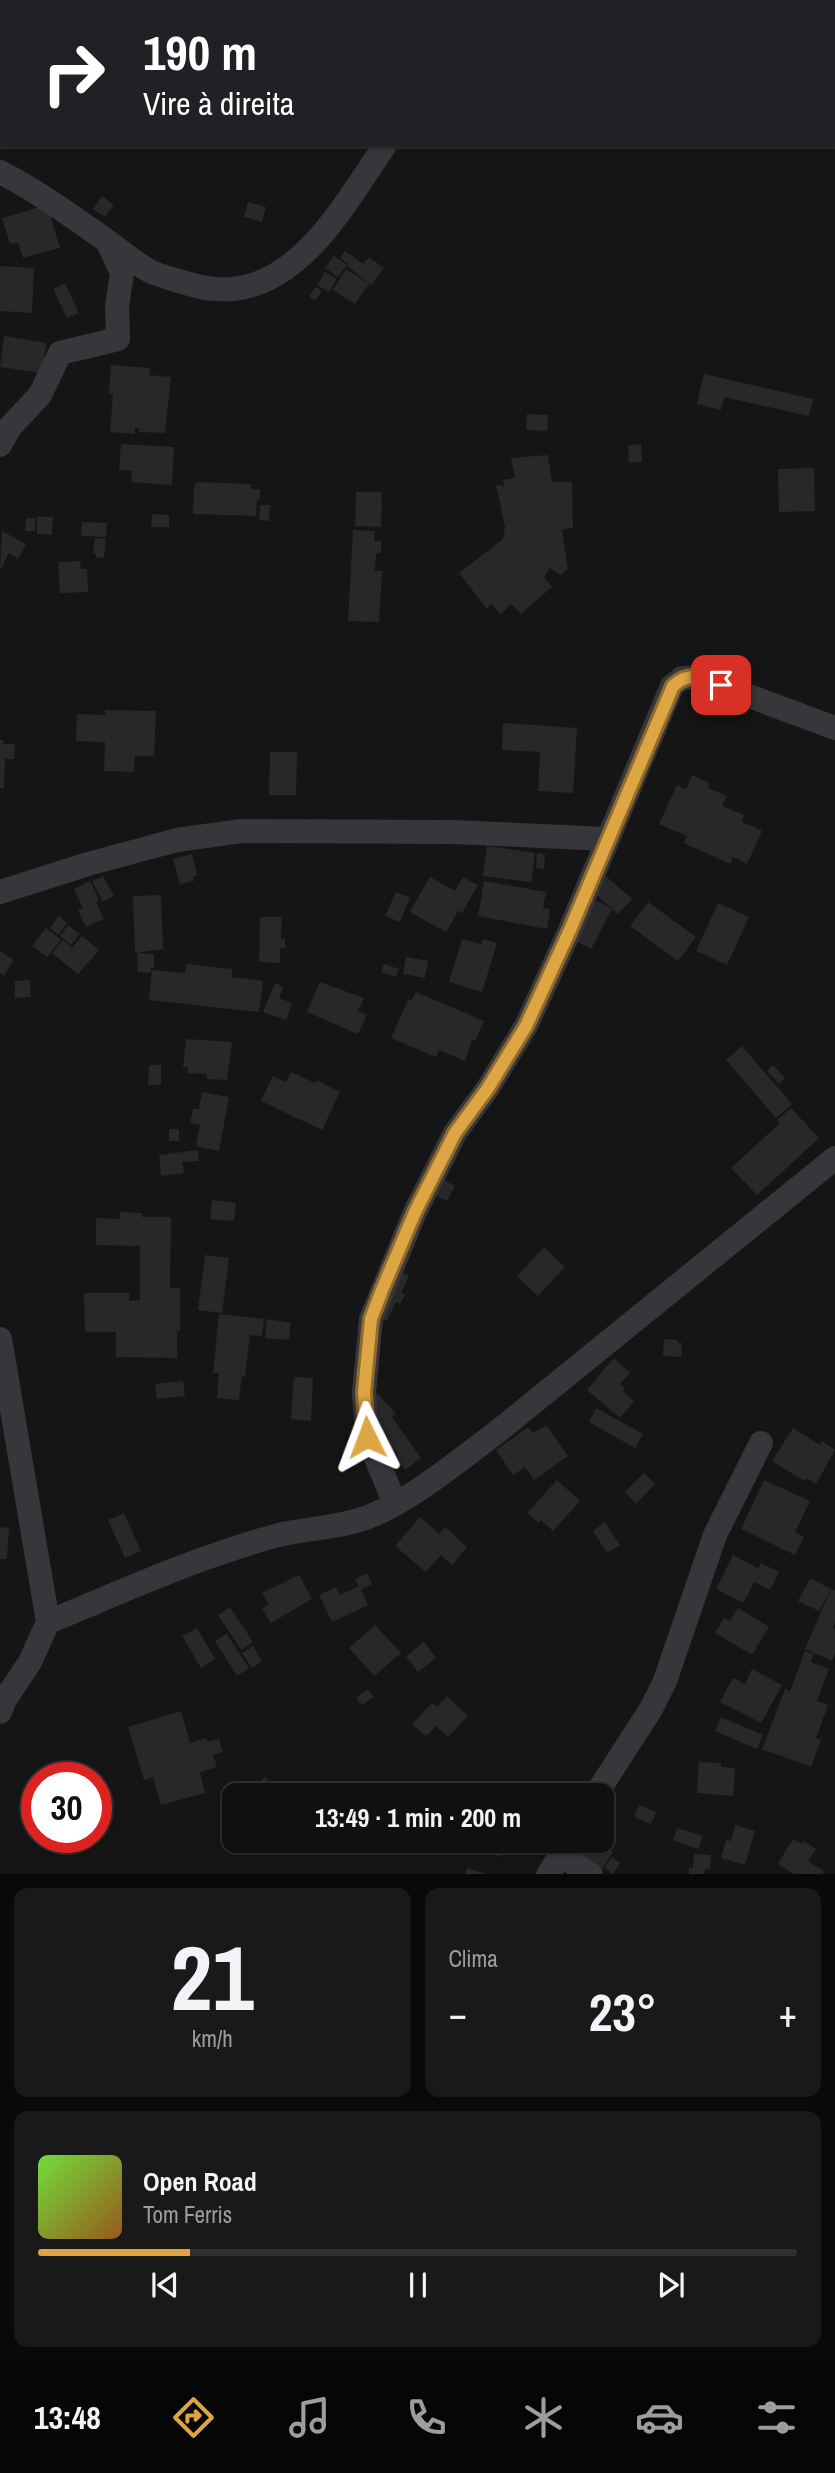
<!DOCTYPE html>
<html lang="pt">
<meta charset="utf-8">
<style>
:root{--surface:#101010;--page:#191919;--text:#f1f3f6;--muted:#9c9d9f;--line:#303030;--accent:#dea545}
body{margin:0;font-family:"Archivo Narrow",sans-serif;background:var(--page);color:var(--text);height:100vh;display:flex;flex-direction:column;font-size:26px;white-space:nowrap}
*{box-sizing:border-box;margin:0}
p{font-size:23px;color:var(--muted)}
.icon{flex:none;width:38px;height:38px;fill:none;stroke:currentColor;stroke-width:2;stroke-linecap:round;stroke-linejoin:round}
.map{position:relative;height:1874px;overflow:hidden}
.panel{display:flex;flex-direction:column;gap:14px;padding:14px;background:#090909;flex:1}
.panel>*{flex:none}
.hud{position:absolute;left:0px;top:0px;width:836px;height:147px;box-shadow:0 2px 5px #0004,0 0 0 2px var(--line);background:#202124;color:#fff;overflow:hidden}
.speed{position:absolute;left:21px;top:1762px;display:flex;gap:14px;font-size:35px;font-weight:700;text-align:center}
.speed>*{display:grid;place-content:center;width:91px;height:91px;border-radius:50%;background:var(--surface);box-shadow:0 2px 5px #0004,0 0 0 2px var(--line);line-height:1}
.speed .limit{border:10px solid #d22;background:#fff;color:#111}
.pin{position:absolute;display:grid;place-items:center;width:60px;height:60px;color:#fff;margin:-30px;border-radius:14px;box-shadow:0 4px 10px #0006}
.me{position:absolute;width:77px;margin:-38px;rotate:357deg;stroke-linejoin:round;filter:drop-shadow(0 0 5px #0008)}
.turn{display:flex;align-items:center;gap:24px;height:147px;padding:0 28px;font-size:32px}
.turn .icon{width:91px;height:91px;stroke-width:2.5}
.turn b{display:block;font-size:49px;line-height:60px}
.big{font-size:52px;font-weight:800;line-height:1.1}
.panel .card{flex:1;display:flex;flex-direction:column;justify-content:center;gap:10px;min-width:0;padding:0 24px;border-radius:14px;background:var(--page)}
.panel .dial{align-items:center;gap:0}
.dial b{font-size:91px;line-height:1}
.song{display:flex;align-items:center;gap:21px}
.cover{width:84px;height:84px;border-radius:10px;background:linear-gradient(135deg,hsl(100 70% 55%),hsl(30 70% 35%))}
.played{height:7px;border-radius:4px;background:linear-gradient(90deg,var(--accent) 20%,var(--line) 20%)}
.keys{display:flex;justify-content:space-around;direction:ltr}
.heat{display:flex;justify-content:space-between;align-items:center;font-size:38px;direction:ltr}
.panel .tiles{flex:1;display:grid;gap:14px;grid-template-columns:1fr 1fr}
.card:last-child{grid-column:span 2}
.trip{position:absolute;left:222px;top:1783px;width:392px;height:70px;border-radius:14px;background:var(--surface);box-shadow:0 2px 5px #0004,0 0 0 2px var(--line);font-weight:800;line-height:70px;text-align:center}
.dock{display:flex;height:112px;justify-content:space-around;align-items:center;background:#060606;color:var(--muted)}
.dock .icon{width:49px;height:49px}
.dock .current{color:var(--accent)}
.dock b{font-size:32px;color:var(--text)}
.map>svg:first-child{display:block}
</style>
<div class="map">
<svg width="835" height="1875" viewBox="0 0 835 1875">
<rect width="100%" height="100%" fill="#151516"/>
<g fill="#28282a">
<polygon points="102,196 114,205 105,217 93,209"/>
<polygon points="248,202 266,207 262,222 244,217"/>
<polygon points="47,205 60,248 23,258 18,242 10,244 2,218"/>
<polygon points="345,251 363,264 369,257 384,268 371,285 347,266 348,264 340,258"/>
<polygon points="334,256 347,265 338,277 325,268"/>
<polygon points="0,266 34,268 32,313 0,311"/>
<polygon points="346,269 369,284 355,304 333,290"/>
<polygon points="325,272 337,279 329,292 317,285"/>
<polygon points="65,283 79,313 67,318 53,289"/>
<polygon points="316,287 322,291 315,301 309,296"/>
<polygon points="4,336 46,343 42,373 0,367"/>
<polygon points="111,365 150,368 149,375 171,377 165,433 139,432 139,428 135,428 135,434 110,432 113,394 109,394"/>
<polygon points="704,374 813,399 809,416 724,397 721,410 697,404"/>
<polygon points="527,414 548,415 547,431 526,430"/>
<polygon points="121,444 174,447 172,485 131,482 132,471 119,470"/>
<polygon points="641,444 642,462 629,463 628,445"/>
<polygon points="548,455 552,482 572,482 573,528 562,530 568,569 561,575 550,568 544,577 552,587 521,614 511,604 501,614 491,604 487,609 459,573 503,539 505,527 496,485 504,486 503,480 515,478 511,458"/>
<polygon points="814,468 815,511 779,512 778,469"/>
<polygon points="197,482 251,484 251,489 260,489 260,500 257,499 256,516 193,514 194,488"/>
<polygon points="356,492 382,492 381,527 355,526"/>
<polygon points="260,505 270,505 269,521 259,520"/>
<polygon points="152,514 169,515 169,527 151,527"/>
<polygon points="37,517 53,517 52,535 37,534"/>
<polygon points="26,518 35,518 35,531 25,531"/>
<polygon points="82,522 107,523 106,537 81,536"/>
<polygon points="353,530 375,531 374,541 381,541 381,553 376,553 375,571 382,571 379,622 348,621"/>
<polygon points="2,531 26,544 18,559 9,553 0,570"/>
<polygon points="95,538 106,539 104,558 96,557 96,554 93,553"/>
<polygon points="80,561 81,569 87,569 88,592 60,593 58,562"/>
<polygon points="105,710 156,711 154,756 135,756 134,772 104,771 105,742 76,741 77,714 105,715"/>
<polygon points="503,723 577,728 573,793 538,791 540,752 502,750"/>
<polygon points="0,740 4,740 3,744 15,744 14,759 5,759 4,788 0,788"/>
<polygon points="270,752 297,752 296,795 269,795"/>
<polygon points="692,775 710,783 708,788 727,796 722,806 744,815 742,822 762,831 747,864 733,857 730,864 684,843 687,836 659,824 677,785 686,789"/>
<polygon points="487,846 535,853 531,882 483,876"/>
<polygon points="537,853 545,854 544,869 536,868"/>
<polygon points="192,854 197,875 193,876 194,881 180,884 173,859"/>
<polygon points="602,873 632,899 618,914 589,888"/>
<polygon points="103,876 114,896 103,902 92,881"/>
<polygon points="430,877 455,891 463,877 478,885 462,913 458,911 446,932 410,912"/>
<polygon points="90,881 99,900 96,902 104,919 86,927 78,910 83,908 74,889"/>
<polygon points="484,881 546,892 543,908 550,909 547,929 478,916"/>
<polygon points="396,892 410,898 400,922 385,916"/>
<polygon points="161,895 163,949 135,953 133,896"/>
<polygon points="590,897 612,909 591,949 568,937"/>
<polygon points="648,902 696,937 678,961 630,926"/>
<polygon points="718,903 749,917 727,965 696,951"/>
<polygon points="59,916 67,923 58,935 50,928"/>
<polygon points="260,917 282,917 281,939 285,939 285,948 280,948 280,963 259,962"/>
<polygon points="68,925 80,934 71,945 60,936"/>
<polygon points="46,928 61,940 47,957 32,946"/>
<polygon points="82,936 99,950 78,974 52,953 63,940 72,948"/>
<polygon points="462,939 481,944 483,939 497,943 482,992 449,982"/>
<polygon points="0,951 14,960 4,976 0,973"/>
<polygon points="138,953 154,954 154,968 151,968 151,973 137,972"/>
<polygon points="406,957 428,961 425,978 403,974"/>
<polygon points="186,964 232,969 232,977 263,981 259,1012 149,1000 152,970 185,973"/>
<polygon points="384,964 399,969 396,977 381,972"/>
<polygon points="30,980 31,997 15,998 15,981"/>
<polygon points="320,982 364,998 358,1012 367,1015 358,1034 307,1012"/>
<polygon points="275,983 283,987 279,998 292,1003 286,1020 263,1012"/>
<polygon points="416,992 484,1021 475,1041 472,1040 465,1061 439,1050 436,1057 391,1038 408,1000 411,1001"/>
<polygon points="186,1039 232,1042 227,1080 207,1079 207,1074 187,1073 188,1067 183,1067"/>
<polygon points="742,1046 792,1104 776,1118 726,1060"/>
<polygon points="149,1065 161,1065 161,1085 148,1085"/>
<polygon points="773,1065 785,1078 779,1084 767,1071"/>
<polygon points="291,1072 315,1083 316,1080 340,1092 322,1130 261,1101 273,1076 286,1082"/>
<polygon points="202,1092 229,1097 219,1151 196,1146 200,1125 190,1123 193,1109 199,1109"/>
<polygon points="791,1108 819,1138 757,1195 731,1168 780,1123 777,1120"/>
<rect x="169" y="1129" width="10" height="12"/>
<polygon points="198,1150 199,1161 182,1162 184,1173 161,1176 159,1155"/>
<polygon points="442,1179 455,1186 447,1201 434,1195"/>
<polygon points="212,1200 236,1203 234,1221 210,1219"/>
<polygon points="120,1212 142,1213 142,1217 171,1217 170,1288 180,1288 180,1331 177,1330 177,1358 116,1357 116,1332 85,1332 84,1293 129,1293 129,1301 140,1300 140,1246 96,1245 96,1218 120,1219"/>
<polygon points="544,1247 565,1267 538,1296 517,1276"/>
<polygon points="205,1255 229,1258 222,1313 198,1310"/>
<polygon points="399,1271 409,1276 401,1293 405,1295 400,1304 396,1302 387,1321 376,1316"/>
<polygon points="219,1314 264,1319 262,1336 250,1335 245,1377 242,1376 239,1400 217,1398 219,1373 213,1373"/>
<polygon points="267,1319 291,1323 289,1340 265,1338"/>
<polygon points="664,1339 678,1340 678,1343 682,1343 681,1357 663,1356"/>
<polygon points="614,1358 630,1373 620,1384 625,1388 622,1391 634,1401 620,1418 587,1390"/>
<polygon points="294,1377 313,1378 311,1421 291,1419"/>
<polygon points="183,1381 185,1396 157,1399 155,1384"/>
<polygon points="377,1393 396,1414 392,1417 421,1458 405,1470 372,1426 370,1398"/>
<polygon points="596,1408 643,1434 635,1448 589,1422"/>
<polygon points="546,1425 568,1456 534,1480 525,1467 513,1475 496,1450 528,1427 533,1433"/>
<polygon points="793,1428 820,1445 822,1441 835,1450 816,1484 806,1478 804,1481 772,1461"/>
<polygon points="644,1473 655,1484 636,1504 625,1492"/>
<polygon points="557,1480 580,1501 553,1531 541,1520 538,1523 527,1513"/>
<polygon points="764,1480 810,1501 795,1532 804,1537 795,1555 741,1529"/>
<polygon points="124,1513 141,1551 125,1558 108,1520"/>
<polygon points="420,1517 439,1534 445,1527 467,1547 452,1565 441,1555 426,1572 395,1546"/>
<polygon points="605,1522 620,1545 607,1553 593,1531"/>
<polygon points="0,1527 9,1528 7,1559 0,1559"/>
<polygon points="733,1555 758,1568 761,1563 779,1572 770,1590 754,1582 743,1603 716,1589"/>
<polygon points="367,1573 372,1584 361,1590 368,1605 332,1622 319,1595 336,1587 340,1595 359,1586 355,1579"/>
<polygon points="299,1575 312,1599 271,1623 262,1608 269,1605 262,1593"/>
<polygon points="810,1578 831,1589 819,1611 798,1601"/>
<polygon points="831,1589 835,1591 835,1622 833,1628 835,1629 835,1653 832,1661 805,1649"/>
<polygon points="230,1607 253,1642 241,1650 218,1615"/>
<polygon points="738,1608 769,1627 752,1655 715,1633 724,1618 730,1621"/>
<polygon points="375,1625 401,1653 374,1676 349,1648"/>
<polygon points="197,1628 215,1659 201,1668 182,1636"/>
<polygon points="227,1634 249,1668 237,1676 215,1641"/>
<polygon points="424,1642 436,1658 418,1672 406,1656"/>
<polygon points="253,1646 262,1661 252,1668 242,1653"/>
<polygon points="805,1651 814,1654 811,1662 829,1669 817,1701 828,1705 816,1738 821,1740 811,1767 762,1749 785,1689 790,1691"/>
<polygon points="752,1669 782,1685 761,1723 720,1702 733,1678 745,1684"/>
<polygon points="367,1689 374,1697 362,1705 356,1698"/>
<polygon points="447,1696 468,1716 448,1737 436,1726 426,1736 412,1724 432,1703 437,1707"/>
<polygon points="181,1711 190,1743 206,1738 207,1742 219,1739 223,1752 213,1755 217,1767 200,1772 205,1793 161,1805 153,1777 144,1780 128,1727"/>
<polygon points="721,1717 763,1735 757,1749 715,1731"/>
<polygon points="699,1762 721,1763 721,1767 735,1768 733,1796 697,1793"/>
<polygon points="265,1777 279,1793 277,1796 258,1796 252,1789"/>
<polygon points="639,1805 656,1812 651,1824 634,1817"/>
<polygon points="735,1825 755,1831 745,1865 721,1858 726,1840 731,1841"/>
<polygon points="677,1828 703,1836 698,1849 673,1840"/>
<polygon points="793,1839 802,1844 804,1841 816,1849 808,1861 824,1871 822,1875 795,1875 778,1864"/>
<polygon points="496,1841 505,1844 499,1857 490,1852"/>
<polygon points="594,1841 613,1852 601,1870 582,1857"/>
<polygon points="694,1854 711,1855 710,1869 705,1869 704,1875 689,1875 689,1868 693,1868"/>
<polygon points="612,1857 620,1863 613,1874 604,1868"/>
<polygon points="467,1868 487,1874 487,1875 465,1875"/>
</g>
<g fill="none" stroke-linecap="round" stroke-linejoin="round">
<g stroke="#36373b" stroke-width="24">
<polyline points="192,0 196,2"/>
<polyline points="5,2 7,0"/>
<path d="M0,172C37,191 73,217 107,241C120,250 132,261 146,269C157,276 173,279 186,283C285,316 338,214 385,145"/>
<polyline points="0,445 10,427 40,395 60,353 118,339 117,306 122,273 109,245"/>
<polyline points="0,892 88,864 177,840 241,831 453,832 607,839"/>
<polyline points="0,1339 48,1622 30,1662 4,1701 0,1712"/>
<polyline points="395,1503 367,1437 364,1392 371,1319 415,1212 455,1133 488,1088 526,1026 570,930 672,686 682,678 698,677 835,728"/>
<path d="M48,1622C124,1591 199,1556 279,1535C308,1528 339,1528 368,1517C409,1502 461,1459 497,1432L835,1158"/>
<polyline points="595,1796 651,1709 665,1681 715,1535 761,1443"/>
<polyline points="561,1855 591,1875"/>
<polyline points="548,1875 569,1841"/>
</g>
</g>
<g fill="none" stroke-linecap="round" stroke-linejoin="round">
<g stroke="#906b2d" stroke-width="18">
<path id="route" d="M367,1437L364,1392L371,1319L382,1290L415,1212L455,1133L488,1088L526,1026L570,930L673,686C690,671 701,678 721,685"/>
</g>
<use href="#route" stroke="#dea545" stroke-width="12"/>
</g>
</svg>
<div class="speed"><div class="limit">30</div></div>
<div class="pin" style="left:721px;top:685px;background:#d93025"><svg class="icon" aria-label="arrive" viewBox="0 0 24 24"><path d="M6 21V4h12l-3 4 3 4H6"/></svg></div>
<svg class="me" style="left:367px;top:1437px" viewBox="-20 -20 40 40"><path d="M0-17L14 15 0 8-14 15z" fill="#dea545" stroke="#fff" stroke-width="4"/></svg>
<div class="trip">13:49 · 1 min · 200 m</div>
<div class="hud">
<div class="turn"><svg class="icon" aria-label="right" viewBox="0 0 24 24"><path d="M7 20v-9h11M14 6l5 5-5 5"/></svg><div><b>190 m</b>Vire à direita</div></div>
</div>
</div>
<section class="panel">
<div class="tiles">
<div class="card dial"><b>21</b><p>km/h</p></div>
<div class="card"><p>Clima</p>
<div class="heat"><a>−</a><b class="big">23°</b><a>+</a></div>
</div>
<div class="card">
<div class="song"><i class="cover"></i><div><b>Open Road</b><p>Tom Ferris</p></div></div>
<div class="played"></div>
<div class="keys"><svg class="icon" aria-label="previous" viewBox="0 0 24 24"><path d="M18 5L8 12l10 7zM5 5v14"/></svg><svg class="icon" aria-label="pause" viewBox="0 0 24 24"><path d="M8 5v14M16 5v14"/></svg><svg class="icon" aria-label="next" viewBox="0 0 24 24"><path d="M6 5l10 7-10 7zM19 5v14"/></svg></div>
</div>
</div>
</section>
<nav class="dock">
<b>13:48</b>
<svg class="icon current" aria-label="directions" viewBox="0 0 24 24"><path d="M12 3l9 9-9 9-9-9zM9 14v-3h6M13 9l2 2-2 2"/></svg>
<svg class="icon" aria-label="music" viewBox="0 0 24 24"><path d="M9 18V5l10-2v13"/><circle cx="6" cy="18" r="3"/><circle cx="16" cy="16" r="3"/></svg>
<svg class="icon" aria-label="phone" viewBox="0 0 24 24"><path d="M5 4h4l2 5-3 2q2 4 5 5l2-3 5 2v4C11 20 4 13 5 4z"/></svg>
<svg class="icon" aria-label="climate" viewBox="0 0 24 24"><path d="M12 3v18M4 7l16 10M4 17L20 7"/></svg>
<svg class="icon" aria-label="car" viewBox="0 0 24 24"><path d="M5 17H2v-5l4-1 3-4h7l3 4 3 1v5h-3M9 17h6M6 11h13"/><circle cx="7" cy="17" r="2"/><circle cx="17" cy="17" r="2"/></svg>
<svg class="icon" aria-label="filters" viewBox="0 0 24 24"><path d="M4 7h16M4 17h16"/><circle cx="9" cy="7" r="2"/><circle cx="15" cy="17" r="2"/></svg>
</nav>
